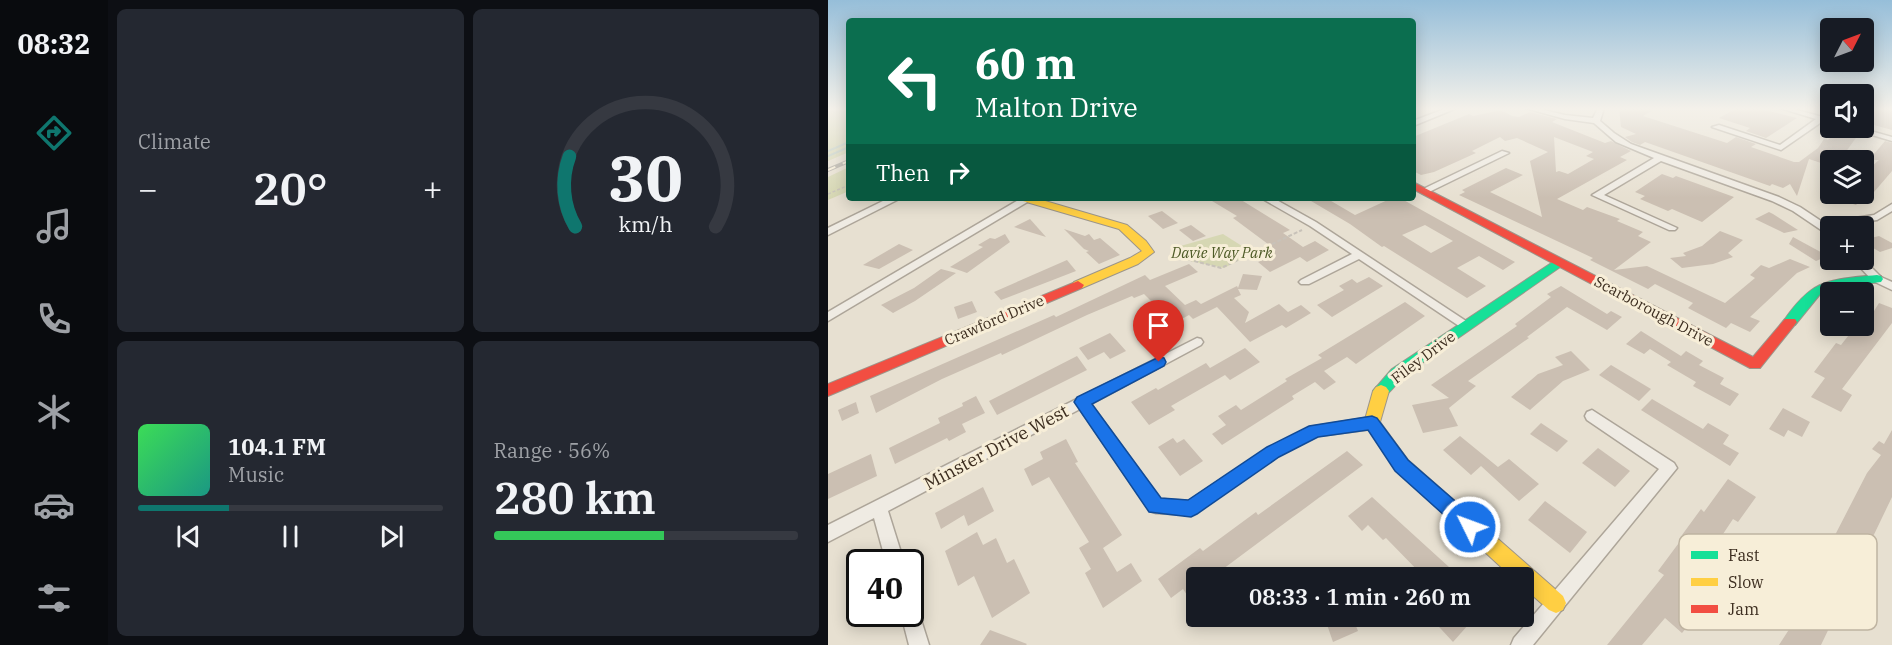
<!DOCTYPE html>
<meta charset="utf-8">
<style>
:root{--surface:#171b24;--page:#242831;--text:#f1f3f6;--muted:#9ea1a6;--line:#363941;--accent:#0f766e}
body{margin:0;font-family:"IBM Plex Serif",serif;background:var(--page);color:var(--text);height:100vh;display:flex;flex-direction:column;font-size:22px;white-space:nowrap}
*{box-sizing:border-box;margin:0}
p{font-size:20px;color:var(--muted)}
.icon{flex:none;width:33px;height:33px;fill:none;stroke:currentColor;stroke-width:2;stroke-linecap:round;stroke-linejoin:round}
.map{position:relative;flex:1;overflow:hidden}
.panel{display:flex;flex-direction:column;gap:9px;padding:9px;background:#0d0f14;width:720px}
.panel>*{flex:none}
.top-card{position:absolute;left:18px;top:18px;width:570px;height:183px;border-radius:6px;box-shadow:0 3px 15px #0003;background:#0b6e4f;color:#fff;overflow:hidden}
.needle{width:39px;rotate:48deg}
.tools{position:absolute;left:992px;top:18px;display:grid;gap:12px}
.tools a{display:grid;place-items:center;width:54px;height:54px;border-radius:6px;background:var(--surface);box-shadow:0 3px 15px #0003;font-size:30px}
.speed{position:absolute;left:18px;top:549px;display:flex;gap:12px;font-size:30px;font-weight:700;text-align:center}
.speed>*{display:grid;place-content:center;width:78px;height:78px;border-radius:50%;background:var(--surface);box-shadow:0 3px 15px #0003;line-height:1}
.speed .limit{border:3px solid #111;border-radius:9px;background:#fff;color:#111}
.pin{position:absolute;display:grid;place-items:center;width:51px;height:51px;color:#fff;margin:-62px -26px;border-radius:50% 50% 50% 0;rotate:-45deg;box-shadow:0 0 6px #0007}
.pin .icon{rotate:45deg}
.me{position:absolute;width:66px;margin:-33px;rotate:312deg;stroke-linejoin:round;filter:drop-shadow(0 0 4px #0008)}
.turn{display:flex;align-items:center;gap:21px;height:126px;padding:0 30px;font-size:27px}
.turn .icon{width:78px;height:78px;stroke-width:2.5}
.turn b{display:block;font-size:42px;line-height:51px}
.then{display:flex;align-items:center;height:57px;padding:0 30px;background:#0003;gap:12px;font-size:22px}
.big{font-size:45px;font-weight:600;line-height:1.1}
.panel .widget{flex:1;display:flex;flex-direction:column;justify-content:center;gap:9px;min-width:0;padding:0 21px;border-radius:9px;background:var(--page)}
.panel .dial{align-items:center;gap:0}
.dial svg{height:156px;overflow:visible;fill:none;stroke:var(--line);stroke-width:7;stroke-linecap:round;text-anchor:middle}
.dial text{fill:var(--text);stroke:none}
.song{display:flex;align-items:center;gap:18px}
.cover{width:72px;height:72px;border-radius:9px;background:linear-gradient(135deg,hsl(130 70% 55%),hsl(170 70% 35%))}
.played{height:6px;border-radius:3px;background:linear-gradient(90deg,var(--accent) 30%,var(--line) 30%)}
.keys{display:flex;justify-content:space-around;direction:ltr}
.heat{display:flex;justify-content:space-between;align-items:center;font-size:33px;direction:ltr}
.charge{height:9px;border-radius:4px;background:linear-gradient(90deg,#34c759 56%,var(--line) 0)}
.panel .tiles{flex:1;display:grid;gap:9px;grid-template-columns:repeat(2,1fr)}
.trip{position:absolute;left:358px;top:567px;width:348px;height:60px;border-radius:6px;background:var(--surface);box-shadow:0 3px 15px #0003;font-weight:600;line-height:60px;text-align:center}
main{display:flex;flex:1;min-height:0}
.menu{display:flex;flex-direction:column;width:108px;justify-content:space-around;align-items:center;background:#090b0e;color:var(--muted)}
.menu .icon{width:42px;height:42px}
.menu .current{color:var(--accent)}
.menu b{font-size:27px;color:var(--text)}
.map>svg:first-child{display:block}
</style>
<main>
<nav class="menu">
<b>08:32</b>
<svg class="icon current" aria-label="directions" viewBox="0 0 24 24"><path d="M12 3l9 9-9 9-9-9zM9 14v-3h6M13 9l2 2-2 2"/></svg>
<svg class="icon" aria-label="music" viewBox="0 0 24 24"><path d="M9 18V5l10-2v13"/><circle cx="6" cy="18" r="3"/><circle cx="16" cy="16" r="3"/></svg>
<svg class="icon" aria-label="phone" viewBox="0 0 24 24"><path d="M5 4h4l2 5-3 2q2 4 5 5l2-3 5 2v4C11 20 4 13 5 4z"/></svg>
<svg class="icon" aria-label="climate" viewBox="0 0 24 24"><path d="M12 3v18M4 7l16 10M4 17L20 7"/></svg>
<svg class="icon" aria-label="car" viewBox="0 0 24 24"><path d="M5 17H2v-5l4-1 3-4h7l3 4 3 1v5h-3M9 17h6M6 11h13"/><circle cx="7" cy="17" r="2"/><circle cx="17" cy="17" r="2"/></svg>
<svg class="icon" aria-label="filters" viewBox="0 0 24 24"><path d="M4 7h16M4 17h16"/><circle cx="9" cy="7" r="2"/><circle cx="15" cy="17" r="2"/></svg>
</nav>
<section class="panel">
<div class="tiles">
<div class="widget"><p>Climate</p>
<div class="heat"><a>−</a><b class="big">20°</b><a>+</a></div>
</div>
<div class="widget dial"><svg viewBox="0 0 100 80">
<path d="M14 69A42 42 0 1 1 86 69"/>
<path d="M14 69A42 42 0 0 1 11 33" stroke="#0f766e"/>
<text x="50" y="56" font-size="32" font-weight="700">30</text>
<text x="50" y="72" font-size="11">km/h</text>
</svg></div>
<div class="widget">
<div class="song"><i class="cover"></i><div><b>104.1 FM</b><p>Music</p></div></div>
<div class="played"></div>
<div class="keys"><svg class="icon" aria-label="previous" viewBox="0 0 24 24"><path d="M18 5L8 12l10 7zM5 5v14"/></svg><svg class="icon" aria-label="pause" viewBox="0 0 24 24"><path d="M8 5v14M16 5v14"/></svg><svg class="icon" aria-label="next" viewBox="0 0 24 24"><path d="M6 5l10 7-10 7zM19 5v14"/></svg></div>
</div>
<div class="widget"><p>Range · 56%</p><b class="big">280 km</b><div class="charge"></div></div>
</div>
</section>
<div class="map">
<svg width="1064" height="645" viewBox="0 0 1064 645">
<rect width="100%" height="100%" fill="#e7e0d1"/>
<g fill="#d6d7b3">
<polygon points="0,108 21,108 21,152 0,161"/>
<polygon points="21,167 21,191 0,200 0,177"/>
<polygon points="395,234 425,253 396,268 344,257 349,247"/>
</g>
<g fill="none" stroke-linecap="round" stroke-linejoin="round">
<g stroke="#bcccc2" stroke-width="2">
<polyline points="0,151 21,142"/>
<polyline points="0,156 21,147"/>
</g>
</g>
<g fill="#cbbfb2" fill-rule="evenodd">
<polygon points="791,108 828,108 815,116 899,143 908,137 928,144 923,147 966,162 971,162 990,148 996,139 1000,140 1010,130 1030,135 1012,160 1002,160 1002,166 981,159 969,196 962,184 955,188 944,184 942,186 817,142 812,145 804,142 797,137 808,134 793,127"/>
<polygon points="909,108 928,108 969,118 938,138 918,131 922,128 891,118"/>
<polygon points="1035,108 1064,108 1064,130 1035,122"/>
<path d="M673,110L684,116L691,117L702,112L729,119L724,122L777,143L783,141L803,151L792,157L799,160L729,199L755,210L759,207L792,219L789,221L815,232L810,236L823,242L786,270L819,266L897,303L927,278L922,275L933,265L941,268L962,259L982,267L969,273L922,317L932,321L922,332L903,323L898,328L860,308L865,303L827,284L820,289L762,260L765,258L631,195L637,192L634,190L678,168L695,175L662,192L714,217L702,161L720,152L689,138L677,141L672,137L644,151L648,153L606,172L593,175L585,171V137L641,114L645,116ZM726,137L765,152L758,156L766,159L740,174L731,171L728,172Z"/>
<polygon points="1057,141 1064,143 1064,171 1046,192 1035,188 1035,174 1051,160 1041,160"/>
<polygon points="834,174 845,178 848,176 906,197 874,222 844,209 840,211 812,199 817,196 807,192"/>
<polygon points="999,194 1039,194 1028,205 998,195"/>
<polygon points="379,198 410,198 462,230 455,233 475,247 487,241 501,250 479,262 472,257 442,272 430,262 440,258 437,255 448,250 405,218 409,216"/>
<path d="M485,198H498L527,215L564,198H572L687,262L675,270L651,256L629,268L658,286L639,298L556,246L554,247L522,224L483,201ZM597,225L625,241L603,253L574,235Z"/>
<polygon points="334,211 350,223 335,229 320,216"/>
<polygon points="941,212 945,214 970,230 956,233 927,219"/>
<polygon points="202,219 218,237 186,227"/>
<polygon points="363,225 378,236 365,241 351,230"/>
<polygon points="236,229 257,236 261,234 266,240 272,238 292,255 271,264 258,252 261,251 256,249"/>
<polygon points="892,231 915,240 900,253 905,257 885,264 854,268 842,258 858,256 855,253 874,246"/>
<polygon points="177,234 182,242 139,273 122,267 155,247 150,245 162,238 167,239"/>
<polygon points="1051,236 1064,243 1064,248 1052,252 1035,242 1035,240"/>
<polygon points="965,237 1000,256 988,261 961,244"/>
<polygon points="71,244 85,250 51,269 35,265"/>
<polygon points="239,260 248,271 173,300 166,292"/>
<polygon points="361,264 370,272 337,286 357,305 368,300 373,304 409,286 410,288 415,274 434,276 429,290 410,289 413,295 406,298 421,312 417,323 451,304 460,312 473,305 483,313 458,328 454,325 422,342 389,307 365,319 361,315 319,338 306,325 333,311 316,294 306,298 304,296 259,315 174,355 173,353 114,379 48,413 42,396 226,315 228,317 317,275 322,280"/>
<polygon points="113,269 128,273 87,301 65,313 53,305 86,288"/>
<polygon points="541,277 555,286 504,317 489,305 516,290 511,286 524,279 529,283"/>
<polygon points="733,286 779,314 783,311 794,317 779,330 739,307 699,337 701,338 640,381 648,386 621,408 630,426 595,433 584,405 621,398 603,385 689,326 687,324 723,297 719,294"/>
<polygon points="144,301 149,312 130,319 126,307"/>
<polygon points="577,302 597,316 528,364 519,357 496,371 508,382 496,390 487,382 464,396 466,399 394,445 384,434 398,425 390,416 408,405 413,410 459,381 457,379 494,358 490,355"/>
<polygon points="1051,303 1064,308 1064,323 1014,389 1024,395 1013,412 983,397 997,378 986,372 1008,343 1013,345 1028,326 1035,326 1035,306 1046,311"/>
<polygon points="813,331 853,356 858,351 875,361 871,365 896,378 892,384 911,394 902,406 865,386 868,382 839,365 843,362 822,349 816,354 798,344"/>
<polygon points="282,333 298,351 282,359 276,352 260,360 251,348"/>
<polygon points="417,348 432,362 402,380 397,375 343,406 347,410 321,425 303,402 328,388 330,390 378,363 382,368"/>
<polygon points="743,351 762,370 735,381 702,410 683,397 710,374 735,365 727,357"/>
<polygon points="249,356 259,370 169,415 161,401"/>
<polygon points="783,365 823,389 811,401 771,375"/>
<polygon points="148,396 157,413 134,424 138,432 121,441 119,438 67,464 61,448 112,423 110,418 135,406 134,403"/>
<polygon points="824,399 875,429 880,423 901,435 895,444 911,453 902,466 813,410"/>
<polygon points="28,402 31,413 14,421 10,410"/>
<polygon points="955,408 982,422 974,437 960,430 956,437 941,429"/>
<polygon points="713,423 740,441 729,452 702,434"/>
<polygon points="1064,430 1064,497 993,645 951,645 971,614 965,610 989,564 986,562 1001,537 1005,539 1039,473 1053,455 1044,449 1051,441 1056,444"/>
<polygon points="632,436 670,467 681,459 711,484 691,501 653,466 643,475 615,450"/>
<polygon points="345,438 349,443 356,439 375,461 352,476 330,447"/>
<polygon points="238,439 250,462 247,463 294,535 275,548 289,572 303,563 314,581 275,608 257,573 263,569 251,548 261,542 221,477 204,486 196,469 215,459 212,452"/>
<polygon points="770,448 802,471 787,487 754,463"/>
<polygon points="519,451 535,465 391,572 395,578 369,578 369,596 363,601 355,589 343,598 330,579 372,548 375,551 428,512 430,515"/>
<polygon points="43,454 49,476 0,499 0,474"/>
<polygon points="900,479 928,497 910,522 905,519 851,600 869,615 854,633 837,618 814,645 779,645 836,575 830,571 856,536 854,535 873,509 876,512"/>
<polygon points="155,487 166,511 140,526 136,515 113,529 107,513"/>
<polygon points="544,497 621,567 610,578 597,578 558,538 555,540 540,525 534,531 520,516"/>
<polygon points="717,501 759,532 742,553 700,520"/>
<polygon points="149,532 155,545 168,538 179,563 186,559 202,593 164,618 146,576 130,586 117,551"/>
<polygon points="496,616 524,616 530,631 505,642"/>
<polygon points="601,616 648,616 625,642"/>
<polygon points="162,630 199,644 198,645 152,645"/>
</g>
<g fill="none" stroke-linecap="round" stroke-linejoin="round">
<g stroke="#ada599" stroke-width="3">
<g id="street">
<polygon points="619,108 629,108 585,126 585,121"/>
<polygon points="697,108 708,108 737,115 765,118 770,108 776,108 772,121 786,133 803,144 951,197 972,207 996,223 1046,215 1064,204 1064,211 1049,220 1002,226 1002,236 965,211 944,201 833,161 776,195 849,228 847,230 841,230 764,195 826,158 788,142 766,123 737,119"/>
<polygon points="952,108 962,108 1002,119 1002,123 995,121 953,150 884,127 891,125 952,145 988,119"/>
<polygon points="1021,128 1032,128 1064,137 1064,141"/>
<polygon points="674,151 681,153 599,193 596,194 591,191"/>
<polygon points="61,198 73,198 0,235 0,228"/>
<polygon points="194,198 206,198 0,321 0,312"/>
<polygon points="433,198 445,198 488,222 644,325 642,328 634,328 531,259 481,284 473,284 471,282 473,280 524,254 482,226"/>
<polygon points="1035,259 1053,277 1064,282 1064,290 1045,281 1025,260"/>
<polygon points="369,338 373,339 375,342 373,345 263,404 332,499 361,501 440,448 482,427 544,417 549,419 551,423 549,427 544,429 489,436 450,456 363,515 328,513 322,511 252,409 60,511 76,562 58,562 46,518 0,542 0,525"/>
<polygon points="764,410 846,463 849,468 705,645 683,645 686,638 831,469 759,420 757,416 759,412"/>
<polygon points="82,605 89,607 101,645 81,645 73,614 82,614"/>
</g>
</g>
<g stroke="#9c958a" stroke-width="2">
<g id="fast">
<path d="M731,258L737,262L735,265L574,377C567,385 560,399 548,395L545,391L564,369Z"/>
<path d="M1049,275L1053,276L1055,279L1053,282L1009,287L993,293L967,325H957L955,322C985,278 1000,280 1049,275Z"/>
</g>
</g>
<g stroke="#9c958a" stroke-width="2">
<g id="slow">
<polygon points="195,198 207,198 299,225 318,241 326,252 310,264 254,288 246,288 244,285 246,282 302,258 314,251 291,229 195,201"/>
<polygon points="553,385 558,387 561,391 552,422 580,460 735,596 738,603 735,610 728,613 721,610 696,588 696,578 685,578 568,470 536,423 545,391 548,387"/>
</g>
</g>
<g stroke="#9c958a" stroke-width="2">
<g id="jam">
<polygon points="585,182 925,357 957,319 967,319 969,322 932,368 922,368 585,189"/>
<polygon points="250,281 256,285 254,288 0,396 0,384"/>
</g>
</g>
<g stroke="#c8c2b9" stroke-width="1.5" stroke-dasharray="3 2" stroke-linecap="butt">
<polyline points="1039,108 1064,113"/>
<polyline points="0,194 21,185"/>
</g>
<polyline stroke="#c8c2b9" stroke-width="2" stroke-dasharray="4 2" stroke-linecap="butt" points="343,255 393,268 474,230"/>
<use href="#street" fill="#efebe3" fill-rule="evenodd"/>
<use href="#fast" fill="#16e098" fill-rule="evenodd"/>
<use href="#slow" fill="#ffcf43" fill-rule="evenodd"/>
<use href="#jam" fill="#f24e42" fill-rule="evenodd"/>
<g stroke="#afaaa2" stroke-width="4">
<polyline id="rail" points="0,170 21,161"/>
</g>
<use href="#rail" stroke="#f7eed8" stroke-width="2" stroke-dasharray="8" stroke-linecap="butt"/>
</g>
<linearGradient id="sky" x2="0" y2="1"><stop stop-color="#96bed9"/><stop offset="0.55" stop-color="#f4f1ea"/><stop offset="1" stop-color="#f4f1ea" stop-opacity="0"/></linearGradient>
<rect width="1064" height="198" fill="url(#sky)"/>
<polygon fill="#1a73e8" stroke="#114b97" stroke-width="1.5" points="331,357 336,358 338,362 336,366 264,404 333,498 360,500 439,447 481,426 544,416 549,418 580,460 649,520 652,527 649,533 642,535 636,533 567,471 540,430 490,437 451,457 369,514 363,517 321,512 246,402 249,397"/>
<g text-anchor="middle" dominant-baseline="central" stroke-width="6" stroke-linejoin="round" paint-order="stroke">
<g font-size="15" font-style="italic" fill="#4d5a26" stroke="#f7eed8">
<text x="394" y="252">Davie Way Park</text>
</g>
<g font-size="15" fill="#3d2e20" stroke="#f7eed8">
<text transform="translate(826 311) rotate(28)">Scarborough Drive</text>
<text transform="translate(166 320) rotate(-23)">Crawford Drive</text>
<text transform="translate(595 357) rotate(-37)">Filey Drive</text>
</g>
<g font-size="18" fill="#3d2e20" stroke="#f7eed8">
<text transform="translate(168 447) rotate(-28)">Minster Drive West</text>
</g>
</g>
<rect x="851" y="534" width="198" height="96" rx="9" fill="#f7eed8" stroke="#bfb4a1" stroke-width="1.5"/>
<rect x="863" y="551" width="27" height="8" fill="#16e098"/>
<rect x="863" y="578" width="27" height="8" fill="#ffcf43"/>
<rect x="863" y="605" width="27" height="8" fill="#f24e42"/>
<g font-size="16" fill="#3d2e20">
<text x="900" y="561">Fast</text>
<text x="900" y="588">Slow</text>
<text x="900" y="615">Jam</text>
</g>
</svg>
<div class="tools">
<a><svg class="needle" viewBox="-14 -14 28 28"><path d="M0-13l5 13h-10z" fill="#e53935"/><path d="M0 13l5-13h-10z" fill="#9ea1a6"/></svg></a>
<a><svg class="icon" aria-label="sound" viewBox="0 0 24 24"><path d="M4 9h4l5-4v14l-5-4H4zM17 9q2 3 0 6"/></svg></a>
<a><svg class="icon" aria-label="layers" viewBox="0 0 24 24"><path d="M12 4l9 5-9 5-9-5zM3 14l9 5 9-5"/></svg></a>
<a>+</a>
<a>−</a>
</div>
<div class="speed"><div class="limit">40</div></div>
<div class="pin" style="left:331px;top:362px;background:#d93025"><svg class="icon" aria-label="arrive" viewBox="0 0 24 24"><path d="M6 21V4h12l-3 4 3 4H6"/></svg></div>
<svg class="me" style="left:642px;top:527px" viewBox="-20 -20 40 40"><circle r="17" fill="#1a73e8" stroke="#fff" stroke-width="3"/><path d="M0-11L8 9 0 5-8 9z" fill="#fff"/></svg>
<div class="trip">08:33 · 1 min · 260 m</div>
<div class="top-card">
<div class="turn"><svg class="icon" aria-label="left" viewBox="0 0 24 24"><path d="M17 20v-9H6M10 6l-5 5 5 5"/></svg><div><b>60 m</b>Malton Drive</div></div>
<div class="then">Then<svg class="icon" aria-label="right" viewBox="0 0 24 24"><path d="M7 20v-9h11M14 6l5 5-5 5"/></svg></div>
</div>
</div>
</main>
